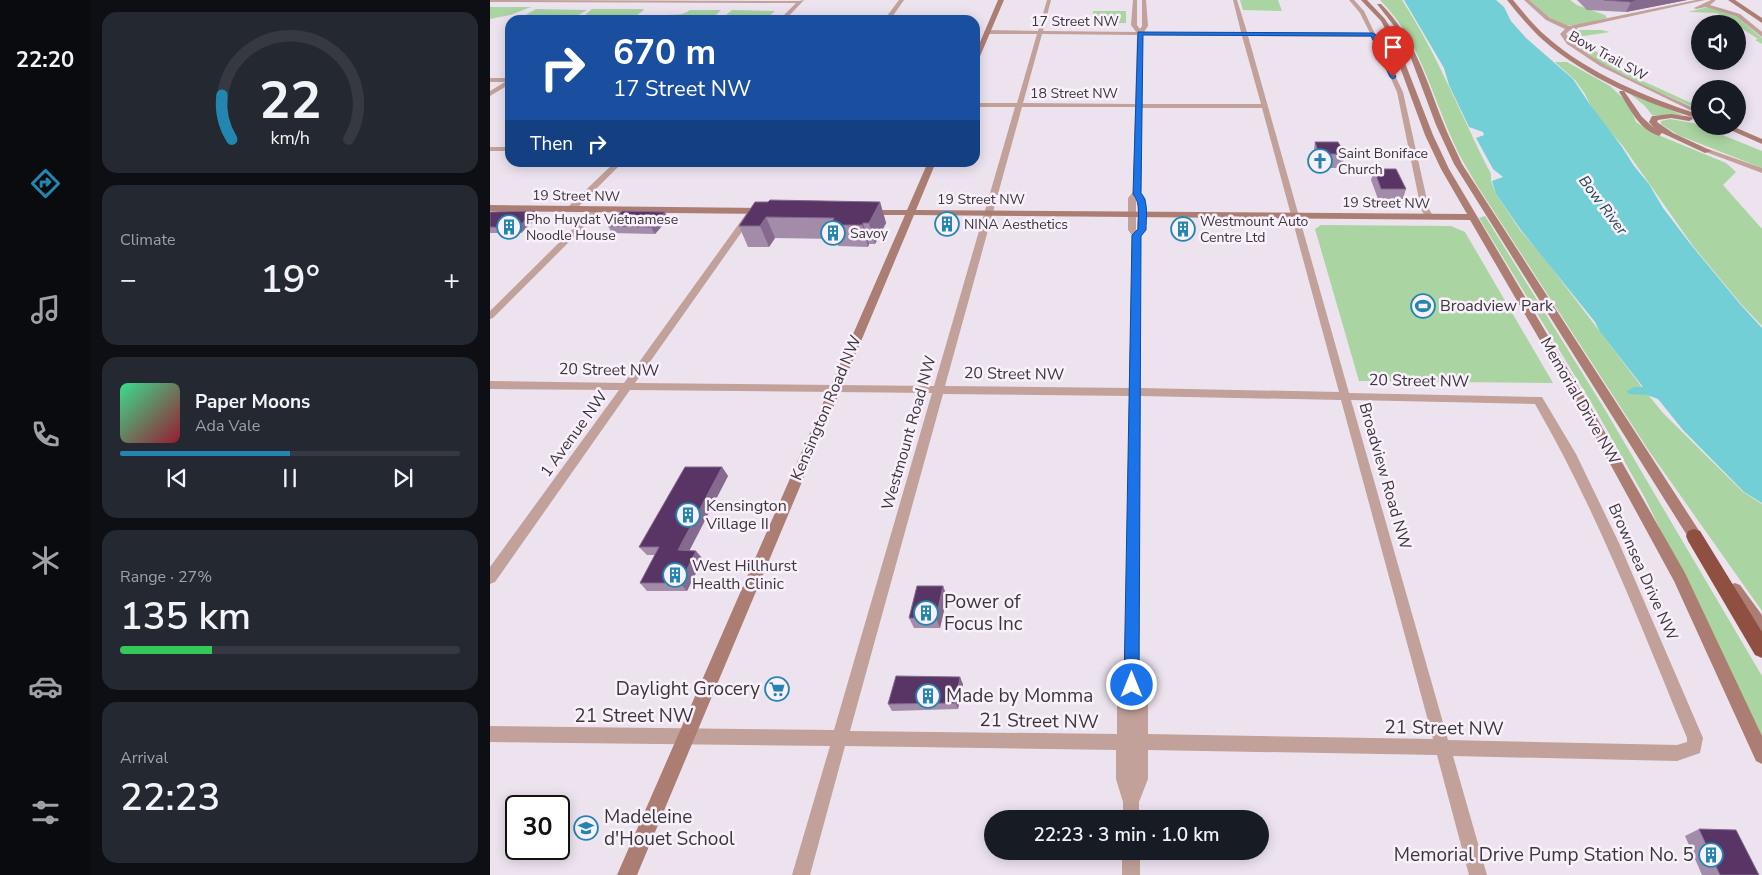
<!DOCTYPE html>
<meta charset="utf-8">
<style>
:root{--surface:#171b24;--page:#242831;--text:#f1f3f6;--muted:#9ea1a6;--line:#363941;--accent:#2386b0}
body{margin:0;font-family:"Nunito Sans",sans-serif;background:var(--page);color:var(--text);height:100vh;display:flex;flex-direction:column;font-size:19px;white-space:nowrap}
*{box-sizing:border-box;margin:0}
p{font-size:16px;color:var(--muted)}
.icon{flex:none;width:28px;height:28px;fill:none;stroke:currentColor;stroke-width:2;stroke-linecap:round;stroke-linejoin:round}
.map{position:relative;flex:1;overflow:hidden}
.sheet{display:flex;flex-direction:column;gap:12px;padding:12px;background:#0d0f14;width:400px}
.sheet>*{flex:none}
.hud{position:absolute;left:15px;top:15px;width:475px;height:152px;border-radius:15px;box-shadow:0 2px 12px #0003;background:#1a4fa0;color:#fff;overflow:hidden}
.controls{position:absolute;left:1201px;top:15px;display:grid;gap:10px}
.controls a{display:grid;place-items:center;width:55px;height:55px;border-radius:50%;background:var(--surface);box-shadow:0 2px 12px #0003;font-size:25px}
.speed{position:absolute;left:15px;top:795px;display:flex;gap:10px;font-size:25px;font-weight:700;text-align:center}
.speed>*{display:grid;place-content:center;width:65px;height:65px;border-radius:50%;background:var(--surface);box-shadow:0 2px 12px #0003;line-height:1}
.speed .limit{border:2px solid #111;border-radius:8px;background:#fff;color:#111}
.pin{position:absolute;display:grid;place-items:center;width:42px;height:42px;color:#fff;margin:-51px -21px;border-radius:50% 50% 50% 0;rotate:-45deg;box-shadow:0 0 5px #0007}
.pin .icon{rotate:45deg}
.me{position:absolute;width:55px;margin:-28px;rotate:0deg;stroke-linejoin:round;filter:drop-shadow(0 0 4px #0008)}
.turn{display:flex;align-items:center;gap:18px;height:105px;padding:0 25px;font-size:22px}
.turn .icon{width:65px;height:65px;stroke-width:2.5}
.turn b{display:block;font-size:35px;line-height:42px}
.then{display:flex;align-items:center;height:48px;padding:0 25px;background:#0003;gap:10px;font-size:19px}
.big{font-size:38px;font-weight:600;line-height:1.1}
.sheet .card{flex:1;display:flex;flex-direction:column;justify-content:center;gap:8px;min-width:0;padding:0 18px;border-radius:15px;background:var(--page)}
.sheet .dial{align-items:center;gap:0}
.dial svg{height:130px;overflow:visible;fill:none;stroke:var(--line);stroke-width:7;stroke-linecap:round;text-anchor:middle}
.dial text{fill:var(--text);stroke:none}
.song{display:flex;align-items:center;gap:15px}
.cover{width:60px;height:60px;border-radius:8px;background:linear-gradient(135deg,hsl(150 70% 55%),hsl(350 70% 35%))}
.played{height:5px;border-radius:2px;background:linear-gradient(90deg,var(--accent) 50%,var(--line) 50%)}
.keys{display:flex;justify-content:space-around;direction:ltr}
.heat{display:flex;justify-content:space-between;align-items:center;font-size:28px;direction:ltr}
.charge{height:8px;border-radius:4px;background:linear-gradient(90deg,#34c759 27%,var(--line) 0)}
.trip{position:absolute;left:494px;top:810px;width:285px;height:50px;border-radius:25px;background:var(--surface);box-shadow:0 2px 12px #0003;font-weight:600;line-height:50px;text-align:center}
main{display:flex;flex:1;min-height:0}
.tabs{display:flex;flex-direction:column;width:90px;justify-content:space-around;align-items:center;background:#090b0e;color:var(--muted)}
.tabs .icon{width:35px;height:35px}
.tabs .active{color:var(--accent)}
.tabs b{font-size:22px;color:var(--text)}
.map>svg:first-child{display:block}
</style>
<main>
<nav class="tabs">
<b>22:20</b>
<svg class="icon active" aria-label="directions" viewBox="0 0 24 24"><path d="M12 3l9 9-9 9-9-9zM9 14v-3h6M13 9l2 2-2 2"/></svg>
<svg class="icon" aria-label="music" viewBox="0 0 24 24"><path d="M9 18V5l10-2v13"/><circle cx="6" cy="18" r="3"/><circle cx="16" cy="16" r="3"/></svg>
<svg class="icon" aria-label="phone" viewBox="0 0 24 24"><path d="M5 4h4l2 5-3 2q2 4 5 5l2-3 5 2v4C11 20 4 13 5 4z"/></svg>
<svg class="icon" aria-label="climate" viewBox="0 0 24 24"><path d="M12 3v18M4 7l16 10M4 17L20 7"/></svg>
<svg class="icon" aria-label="car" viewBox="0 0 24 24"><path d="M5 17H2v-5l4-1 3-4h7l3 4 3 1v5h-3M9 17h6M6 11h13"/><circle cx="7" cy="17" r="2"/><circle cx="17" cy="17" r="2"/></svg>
<svg class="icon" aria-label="filters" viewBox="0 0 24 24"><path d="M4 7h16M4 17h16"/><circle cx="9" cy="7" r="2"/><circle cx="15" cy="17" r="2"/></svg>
</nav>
<section class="sheet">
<div class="card dial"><svg viewBox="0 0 100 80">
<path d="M14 69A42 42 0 1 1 86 69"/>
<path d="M14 69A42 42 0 0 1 8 42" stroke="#2386b0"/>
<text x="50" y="56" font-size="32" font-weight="700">22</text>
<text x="50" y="72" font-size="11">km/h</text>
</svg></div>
<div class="card"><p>Climate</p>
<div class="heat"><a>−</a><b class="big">19°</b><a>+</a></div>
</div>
<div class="card">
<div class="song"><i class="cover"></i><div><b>Paper Moons</b><p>Ada Vale</p></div></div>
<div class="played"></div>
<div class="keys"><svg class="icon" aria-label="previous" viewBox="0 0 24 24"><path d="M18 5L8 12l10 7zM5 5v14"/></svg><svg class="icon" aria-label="pause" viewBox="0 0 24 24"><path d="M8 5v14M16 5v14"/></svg><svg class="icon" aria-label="next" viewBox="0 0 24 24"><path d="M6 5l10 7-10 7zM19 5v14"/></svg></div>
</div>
<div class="card"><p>Range · 27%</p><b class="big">135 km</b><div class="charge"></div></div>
<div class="card"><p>Arrival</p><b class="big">22:23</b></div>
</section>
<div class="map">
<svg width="1272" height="875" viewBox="0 0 1272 875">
<rect width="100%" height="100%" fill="#ece3ef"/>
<g fill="#aad4a2">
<polygon points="750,0 788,0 792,11 753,10"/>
<path d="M890,0H912C948,55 971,116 1001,174V181L1006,194L1030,230L1054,258L1151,386L1173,413L1253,492L1272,504V611L1159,451L988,187C979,171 969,156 962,139C941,91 928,38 890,0Z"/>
<path d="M1039,0H1080L1087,5L1115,15L1117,18C1072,29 1074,31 1039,0Z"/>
<polygon points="0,7 41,7 20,15 0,19"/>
<polygon points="1218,7 1245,15 1272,38 1272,44 1265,40 1268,39 1248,26 1248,24 1244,24 1227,13 1198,12"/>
<polygon points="46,9 97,10 80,20 27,20"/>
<polygon points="102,9 153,9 154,10 140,20 95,20 96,14"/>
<path d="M200,10H231L226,15H236L242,10L285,11L275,20H168C181,10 188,19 200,10Z"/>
<polygon points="603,11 636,11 636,23 602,23"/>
<path d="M1084,30H1111L1120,32L1087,37L1133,72L1210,107V110C1165,90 1113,72 1078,37Z"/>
<polygon points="1065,62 1077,62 1120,86 1138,103 1146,122 1161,132 1236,163 1246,172 1233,185 1272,229 1272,326 1251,304 1203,246 1133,146 1106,116 1095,94 1085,80"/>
<polygon points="1139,93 1193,115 1162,115 1155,106"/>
<polygon points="1180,119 1203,123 1272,151 1272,168 1188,135 1171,124 1171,121"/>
<polygon points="995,216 1114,408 1272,676 1272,738 1155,498 1104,407 989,218"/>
<polygon points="831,225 961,226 975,232 1063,383 869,381 825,229"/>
</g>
<polygon fill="#72cfd5" points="914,0 1006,0 1014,7 1021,21 1036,38 1083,79 1099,103 1132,147 1144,166 1159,184 1173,208 1202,246 1250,304 1272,328 1272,503 1254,492 1193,430 1168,399 1157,395 1139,394 1137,391 1144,387 1153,387 1110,332 1105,322 1031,230 1006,194 1002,181 1013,177 1003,169 986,138 994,135 993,132 979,127 959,85 954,68"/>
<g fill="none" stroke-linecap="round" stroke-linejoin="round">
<g fill="#c1a199" fill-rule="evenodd">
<polygon points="0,0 309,1 314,0 295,20 289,20 306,3 0,2"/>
<polygon points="409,0 414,0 400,20 394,20"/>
<path d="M557,0H561L553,31L646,32L641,25L643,0H647V25L650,29L652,26V0H656L658,26L654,32H751L743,0H747L757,32L880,33L870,13L859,0H864L874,11L913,92L939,209L943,216L942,218H936L931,209L907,92L882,37L758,36L859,393L1052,397L1086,454L1129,543L1213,738L1210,753L1187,761L963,756L997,875H979L947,755L658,750V779L649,802V819H633V802L626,779V750L355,746L320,875H302L340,746L0,742V726L344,730L442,393L140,390L5,582L0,584V567L129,390L0,389V381L134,383L256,214H259L263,216L145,383L444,386L525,107H485V103H527L547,34H497L494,32L497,30L548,31ZM552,34L647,35L645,104L533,103ZM653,35L752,36L771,104H652ZM532,107H645L643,192L638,198V230L642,235L639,388L455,386ZM652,108H772L849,392L650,388V236L656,230V199L651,193ZM646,198L648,199L647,230H646ZM453,394L639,396L635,685L627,704V734L360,731ZM650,396L851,400L943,739L658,734V704L649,685ZM861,400L1045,404C1107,511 1150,624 1197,738V742L1187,745L958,740Z"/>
<path d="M1034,0H1039L1060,18L1079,26L1206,0H1215L1087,28V30H1080L1076,34C1095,62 1177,95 1210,111V115L1110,66L1077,44L1070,34L1075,29L1056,20Z"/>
<polygon points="1221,0 1226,0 1220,5 1250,14 1272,32 1272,37 1246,16 1216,7 1206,9 1204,8"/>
<polygon points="0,78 20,78 20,84 0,96 0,91 15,82 0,82"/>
<rect x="0" y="147" width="20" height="4"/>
<polygon points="1218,149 1272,168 1272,173 1216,152 1216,150"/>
<polygon points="125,162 133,162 84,211 78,211 78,207"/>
<polygon points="104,208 111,210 3,318 0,319 0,311"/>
<rect x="632" y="851" width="18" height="24"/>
</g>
<g fill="#ac7e73" fill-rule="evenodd">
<polygon points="508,0 514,0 488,61 485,63 485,54"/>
<polygon points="871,0 877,0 895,19 903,32 943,135 959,169 1104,413 1195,573 1272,736 1272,764 1266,761 1184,581 1094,416 980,220 424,215 147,875 127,875 415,215 378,215 375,214 375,210 417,210 438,162 446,162 426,210 977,214 951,169 935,135 897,32 891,21"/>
<path d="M1017,0H1023C1034,13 1044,26 1057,37C1099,74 1157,97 1210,115V119C1157,105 1094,76 1053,40C1040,28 1028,14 1017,0Z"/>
<polygon points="1238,0 1245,0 1272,18 1272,23"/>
<path d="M887,4H891C924,37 936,79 953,122C958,136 966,150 972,164L1215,540L1217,544L1215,548L1210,550L1205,548L964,164L946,125L916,45L908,31Z"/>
<path d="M1130,91H1134L1152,117L1164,128L1159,122L1162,116L1181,114L1202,117L1203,119L1199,121L1181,118L1168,120L1167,122L1183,133L1222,151L1215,153L1172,133L1169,136C1147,128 1141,109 1129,92Z"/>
<polygon points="1231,126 1242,126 1272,139 1272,144"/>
<polygon points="0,205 275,208 279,211 275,214 0,211"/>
<polygon points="1245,583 1250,585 1272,615 1272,634 1266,632 1240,595 1238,590 1240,585"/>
</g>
<polygon fill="#8f5041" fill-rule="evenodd" points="1204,529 1210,531 1272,632 1272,658 1265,655 1198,541 1196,536 1198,531"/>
</g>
<g fill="#a28caa">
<polygon points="1087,0 1197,0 1136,12 1097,10"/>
<polygon points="825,142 855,154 852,168 826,168 823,156"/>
<polygon points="884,169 916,189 913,199 888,199 881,180"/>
<polygon points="265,202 390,202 396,223 385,244 379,244 378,247 348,246 346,239 285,238 279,247 258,247 249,226"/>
<polygon points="0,212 48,217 31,233 0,233"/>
<polygon points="175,212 178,219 165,234 122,233 118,226"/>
<polygon points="232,467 238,476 199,551 213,559 197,591 157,591 150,583 165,555 157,555 149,547"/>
<polygon points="453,586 457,597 450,628 424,628 419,618"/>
<polygon points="473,684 468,709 402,711 398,704"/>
<polygon points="1209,829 1269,875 1212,875 1195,836"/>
</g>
<g fill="#85698e">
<polygon points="1148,0 1197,0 1136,12 1141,2"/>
<polygon points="390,202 396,223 385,244 379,223"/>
<polygon points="45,211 48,217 31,233 27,228"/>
<polygon points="175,212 178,219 165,234 161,227"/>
<polygon points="276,217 285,238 279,247 270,226"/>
<polygon points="373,223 379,244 378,247 372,225"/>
<polygon points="232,467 238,476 195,559 188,550"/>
<polygon points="206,551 213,559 197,591 190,583"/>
<polygon points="453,586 457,597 450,628 446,618"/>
<polygon points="470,677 473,684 468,709 465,703"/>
</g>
<g fill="#593565" stroke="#85698e">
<polygon points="1114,0 1148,0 1141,2"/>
<polygon points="825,142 848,142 855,154 829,154"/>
<polygon points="884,169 906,169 916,189 891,189"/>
<polygon points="280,200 390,202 379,223 373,223 372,225 341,225 344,218 276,217 270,226 249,226 265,202 278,202"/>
<polygon points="45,211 27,228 0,227 0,212"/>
<polygon points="132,211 175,212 161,227 118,226"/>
<polygon points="195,467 232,467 188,550 206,551 190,583 150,583 169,547 149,547"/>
<polygon points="427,586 453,586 446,618 419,618"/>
<polygon points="406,676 470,677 465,703 398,704"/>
<polygon points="1209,829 1246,830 1269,875 1230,875"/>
</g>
<path fill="#1a73e8" stroke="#114b97" d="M648,32L883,33L886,35L906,77L903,79L900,77L881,36L653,35L651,193C659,202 656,218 656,230L651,236L649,685L647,690L642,692L637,690L634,685L642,235L648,229C648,217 651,203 643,194Z"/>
<defs>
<g id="church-ring" transform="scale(1.25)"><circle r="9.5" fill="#f9f0fc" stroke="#2386b0" stroke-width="1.5"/><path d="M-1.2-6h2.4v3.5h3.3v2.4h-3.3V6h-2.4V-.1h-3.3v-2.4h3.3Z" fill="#2386b0"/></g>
<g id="building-ring" transform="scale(1.25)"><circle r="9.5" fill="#f9f0fc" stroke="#2386b0" stroke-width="1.5"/><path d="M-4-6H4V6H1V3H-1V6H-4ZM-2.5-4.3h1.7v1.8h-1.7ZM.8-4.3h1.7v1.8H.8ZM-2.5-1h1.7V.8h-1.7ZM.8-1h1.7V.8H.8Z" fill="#2386b0"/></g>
<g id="stadium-ring" transform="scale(1.25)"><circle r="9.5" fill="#f9f0fc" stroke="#2386b0" stroke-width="1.5"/><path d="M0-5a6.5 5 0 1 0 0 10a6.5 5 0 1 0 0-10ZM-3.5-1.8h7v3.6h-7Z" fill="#2386b0"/></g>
<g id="supermarket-ring" transform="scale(1.25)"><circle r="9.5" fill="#f9f0fc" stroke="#2386b0" stroke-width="1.5"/><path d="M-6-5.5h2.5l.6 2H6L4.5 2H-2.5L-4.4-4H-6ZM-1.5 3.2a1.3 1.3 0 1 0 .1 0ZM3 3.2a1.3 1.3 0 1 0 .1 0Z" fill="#2386b0"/></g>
<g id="school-ring" transform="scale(1.25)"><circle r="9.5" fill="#f9f0fc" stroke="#2386b0" stroke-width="1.5"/><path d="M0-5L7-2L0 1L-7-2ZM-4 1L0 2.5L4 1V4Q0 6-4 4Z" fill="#2386b0"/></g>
</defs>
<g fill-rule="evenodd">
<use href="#church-ring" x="830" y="161"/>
<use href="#building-ring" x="457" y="224"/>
<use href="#building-ring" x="19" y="227"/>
<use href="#building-ring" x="693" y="229"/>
<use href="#building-ring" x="343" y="233"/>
<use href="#stadium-ring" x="933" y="306"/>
<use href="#building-ring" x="198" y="515"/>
<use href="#building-ring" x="185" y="575"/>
<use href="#building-ring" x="436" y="613"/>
<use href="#supermarket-ring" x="287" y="689"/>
<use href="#building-ring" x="438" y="696"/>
<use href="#school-ring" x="96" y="828"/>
<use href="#building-ring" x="1221" y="855"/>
</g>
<g text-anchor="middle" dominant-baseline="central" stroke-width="5" stroke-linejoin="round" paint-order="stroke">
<g font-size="14" fill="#3b383c" stroke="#f9f0fc">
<text x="585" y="21">17 Street NW</text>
<text transform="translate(1118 56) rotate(29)">Bow Trail SW</text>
<text x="584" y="93">18 Street NW</text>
<text transform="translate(86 196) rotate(1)">19 Street NW</text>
<text x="491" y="199">19 Street NW</text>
<text transform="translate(896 203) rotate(1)">19 Street NW</text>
</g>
<g font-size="14" fill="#3b383c" stroke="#f9f0fc" text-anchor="start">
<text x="848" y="153">Saint Boniface<tspan x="848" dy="16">Church</tspan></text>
<text x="36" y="219">Pho Huydat Vietnamese<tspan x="36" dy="16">Noodle House</tspan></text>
<text x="710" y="221">Westmount Auto<tspan x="710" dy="16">Centre Ltd</tspan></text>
<text x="474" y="224">NINA Aesthetics</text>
<text x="360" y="233">Savoy</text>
</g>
<g font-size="15" font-style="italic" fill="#204b4e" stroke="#f9f0fc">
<text transform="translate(1113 205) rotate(53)">Bow River</text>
</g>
<g font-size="16" fill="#3b383c" stroke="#f9f0fc" text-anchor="start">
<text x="950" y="306">Broadview Park</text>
<text x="216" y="506">Kensington<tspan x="216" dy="18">Village II</tspan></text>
<text x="202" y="566">West Hillhurst<tspan x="202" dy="18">Health Clinic</tspan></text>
</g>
<g font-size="16" fill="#3b383c" stroke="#f9f0fc">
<text transform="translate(119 370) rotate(1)">20 Street NW</text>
<text transform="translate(524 374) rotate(1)">20 Street NW</text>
<text transform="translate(929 381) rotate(1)">20 Street NW</text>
<text transform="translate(1090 401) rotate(60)">Memorial Drive NW</text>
<text transform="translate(336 408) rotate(-67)">Kensington Road NW</text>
<text transform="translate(419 433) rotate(-74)">Westmount Road NW</text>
<text transform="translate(84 434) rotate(-54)">1 Avenue NW</text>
<text transform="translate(895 476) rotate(74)">Broadview Road NW</text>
<text transform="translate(1153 572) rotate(66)">Brownsea Drive NW</text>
</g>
<g font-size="19" fill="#3b383c" stroke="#f9f0fc" text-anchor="start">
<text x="454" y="602">Power of<tspan x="454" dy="22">Focus Inc</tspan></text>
<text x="270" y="689" text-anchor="end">Daylight Grocery</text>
<text x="456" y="696">Made by Momma</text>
<text x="114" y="817">Madeleine<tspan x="114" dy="22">d'Houet School</tspan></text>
<text x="1204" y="855" text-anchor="end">Memorial Drive Pump Station No. 5</text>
</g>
<g font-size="19" fill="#3b383c" stroke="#f9f0fc">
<text x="144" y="716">21 Street NW</text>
<text transform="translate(549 721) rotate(1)">21 Street NW</text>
<text transform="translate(954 728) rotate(1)">21 Street NW</text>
</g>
</g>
</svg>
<div class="controls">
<a><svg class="icon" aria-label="sound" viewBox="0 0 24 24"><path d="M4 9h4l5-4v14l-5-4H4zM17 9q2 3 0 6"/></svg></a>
<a><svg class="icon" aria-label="search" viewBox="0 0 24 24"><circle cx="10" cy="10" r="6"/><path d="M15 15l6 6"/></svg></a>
</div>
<div class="speed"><div class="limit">30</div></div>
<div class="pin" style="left:903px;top:77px;background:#d93025"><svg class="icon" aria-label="arrive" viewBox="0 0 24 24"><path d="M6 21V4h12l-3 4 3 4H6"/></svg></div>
<svg class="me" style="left:642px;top:685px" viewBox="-20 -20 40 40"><circle r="17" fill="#1a73e8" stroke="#fff" stroke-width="3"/><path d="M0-11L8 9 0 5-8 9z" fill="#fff"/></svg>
<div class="trip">22:23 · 3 min · 1.0 km</div>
<div class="hud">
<div class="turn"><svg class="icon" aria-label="right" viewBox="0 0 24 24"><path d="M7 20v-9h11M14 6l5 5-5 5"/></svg><div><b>670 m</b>17 Street NW</div></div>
<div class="then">Then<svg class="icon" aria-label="right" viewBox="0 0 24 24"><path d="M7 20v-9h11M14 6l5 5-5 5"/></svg></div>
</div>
</div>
</main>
